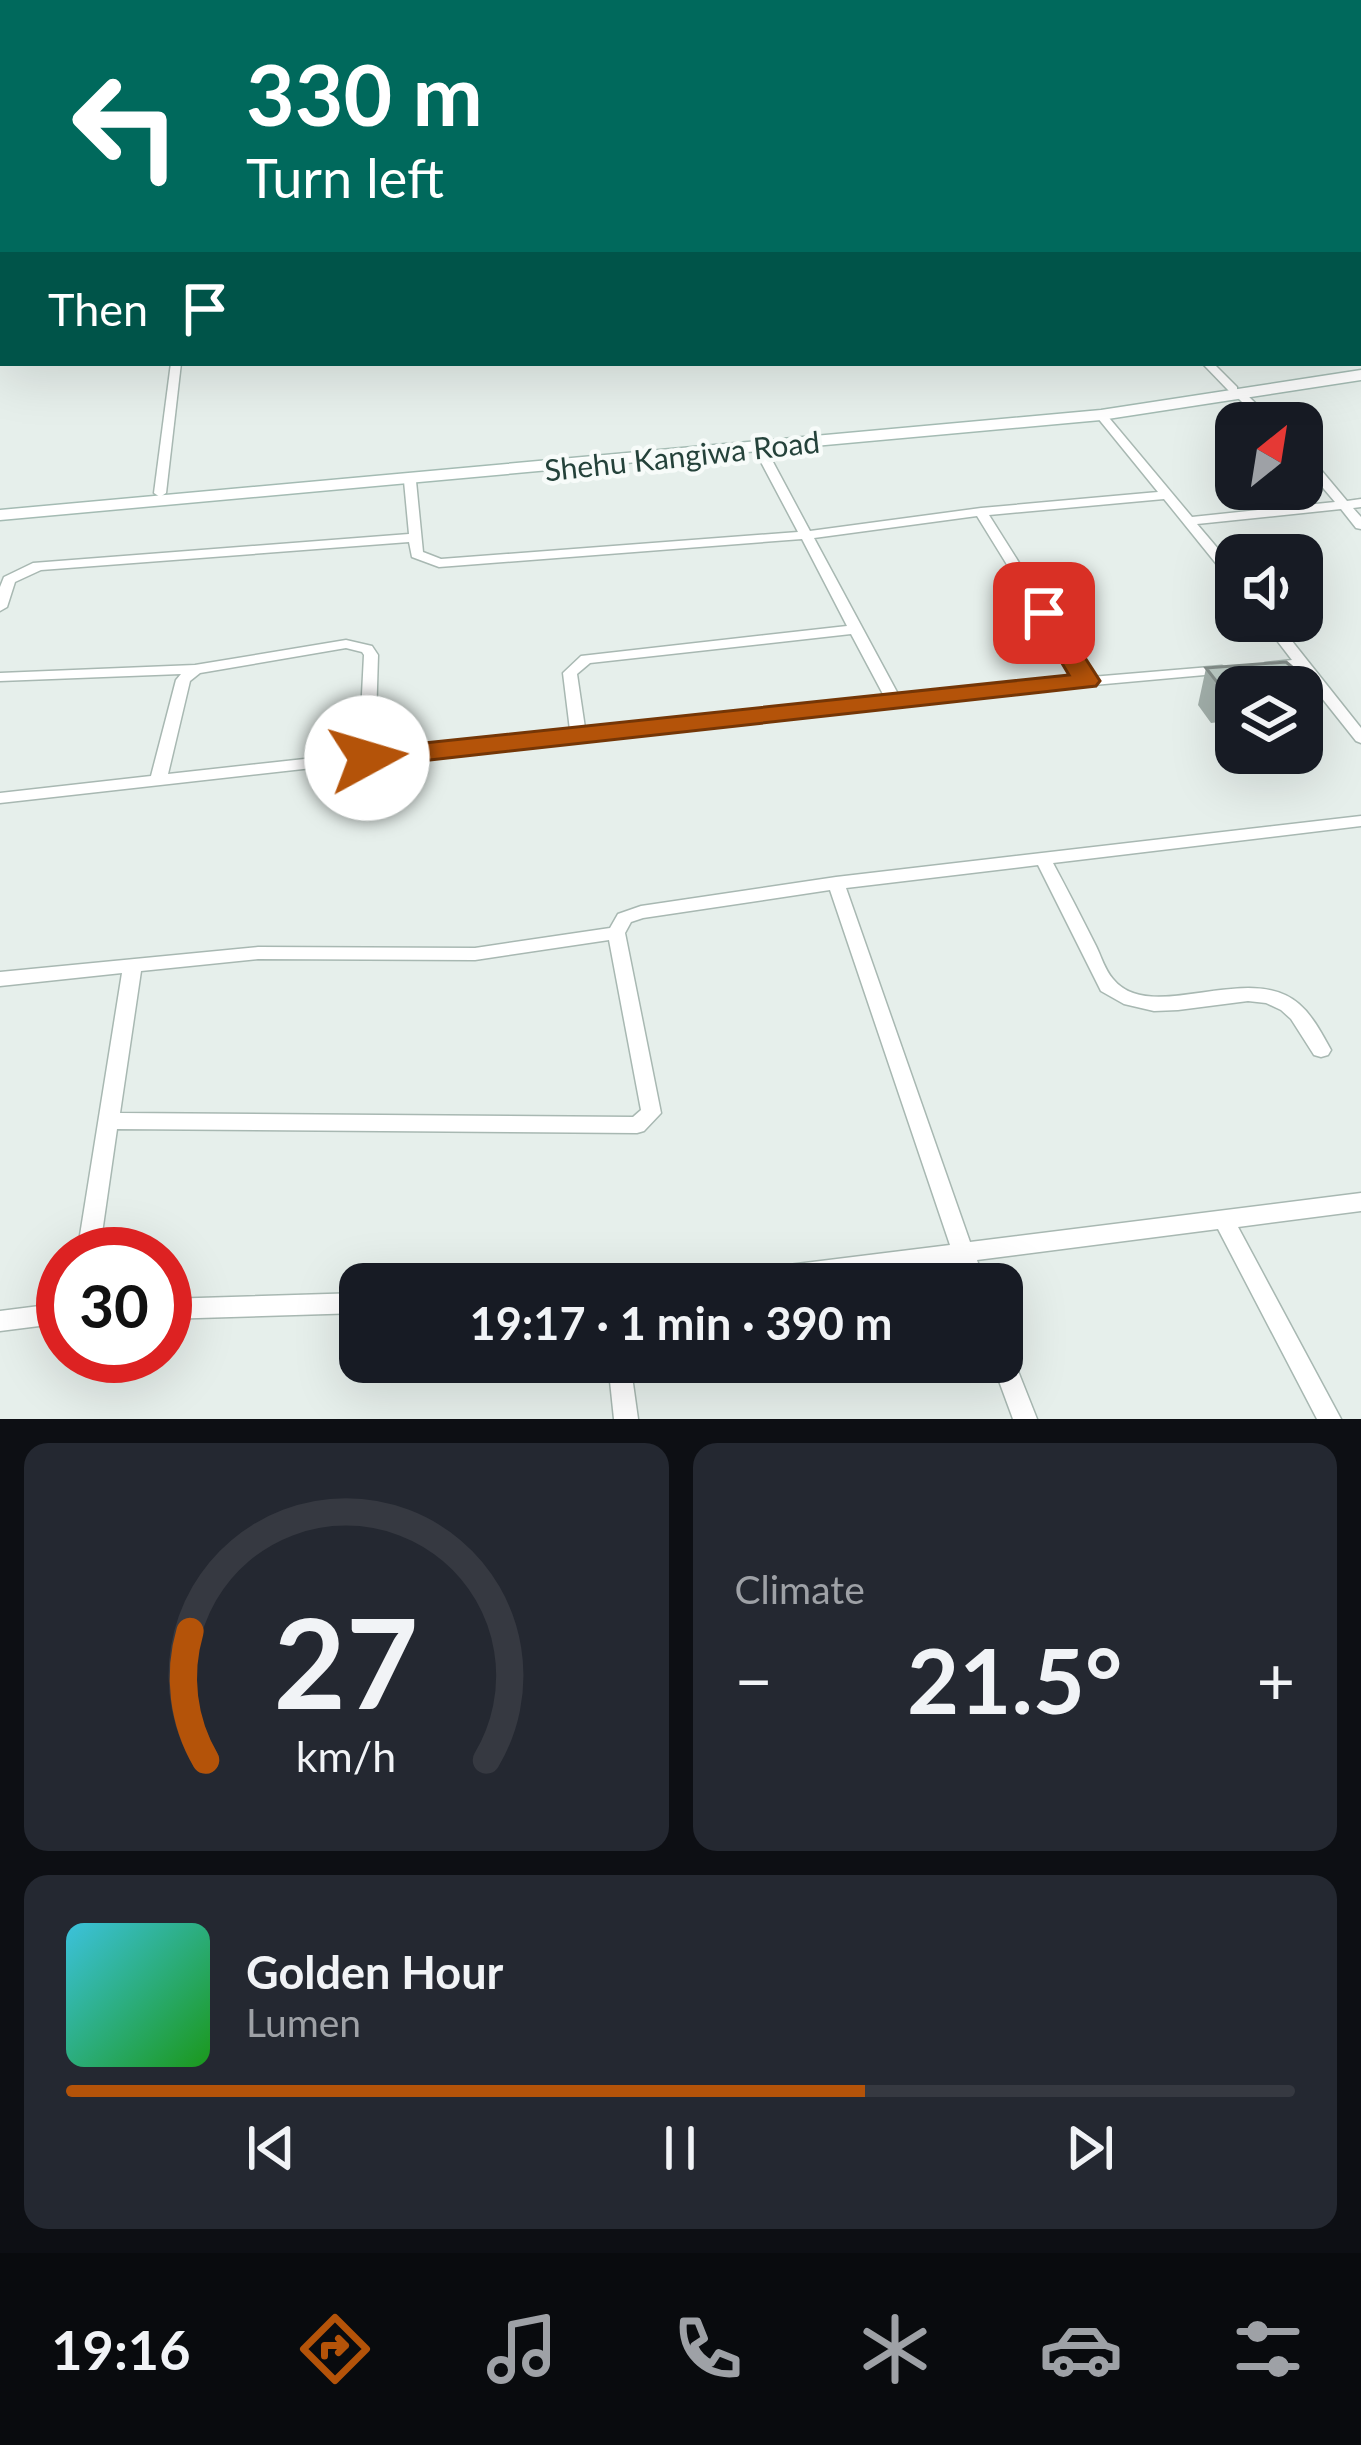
<!DOCTYPE html>
<meta charset="utf-8">
<style>
:root{--surface:#171b24;--page:#242831;--text:#f1f3f6;--muted:#9ea1a6;--line:#363941;--accent:#b45309}
body{margin:0;font-family:Lato,sans-serif;background:var(--page);color:var(--text);height:100vh;display:flex;flex-direction:column;font-size:45px;white-space:nowrap}
*{box-sizing:border-box;margin:0}
p{font-size:39px;color:var(--muted)}
.icon{flex:none;width:66px;height:66px;fill:none;stroke:currentColor;stroke-width:2;stroke-linecap:round;stroke-linejoin:round}
.map{position:relative;height:1419px;overflow:hidden}
.details{display:flex;flex-direction:column;gap:24px;padding:24px;background:#0d0f14;flex:1}
.details>*{flex:none}
.hud{position:absolute;left:0px;top:0px;width:1362px;height:366px;box-shadow:0 12px 48px #0002;background:#00695c;color:#fff;overflow:hidden}
.needle{width:78px;rotate:30deg}
.buttons{position:absolute;left:1215px;top:402px;display:grid;gap:24px}
.buttons a{display:grid;place-items:center;width:108px;height:108px;border-radius:24px;background:var(--surface);box-shadow:0 12px 48px #0002;font-size:60px}
.speed{position:absolute;left:36px;top:1227px;display:flex;gap:24px;font-size:60px;font-weight:700;text-align:center}
.speed>*{display:grid;place-content:center;width:156px;height:156px;border-radius:50%;background:var(--surface);box-shadow:0 12px 48px #0002;line-height:1}
.speed .limit{border:18px solid #d22;background:#fff;color:#111}
.pin{position:absolute;display:grid;place-items:center;width:102px;height:102px;color:#fff;margin:-51px;border-radius:24px;box-shadow:0 6px 18px #0006}
.me{position:absolute;width:132px;margin:-66px;rotate:84deg;stroke-linejoin:round;filter:drop-shadow(0 0 9px #0008)}
.turn{display:flex;align-items:center;gap:42px;height:252px;padding:0 48px;font-size:54px}
.turn .icon{width:156px;height:156px;stroke-width:2.5}
.turn b{display:block;font-size:84px;line-height:102px}
.then{display:flex;align-items:center;height:114px;padding:0 48px;background:#0003;gap:24px;font-size:45px}
.big{font-size:90px;font-weight:700;line-height:1.1}
.details .widget{flex:1;display:flex;flex-direction:column;justify-content:center;gap:18px;min-width:0;padding:0 42px;border-radius:24px;background:var(--page)}
.details .dial{align-items:center;gap:0}
.dial svg{height:312px;overflow:visible;fill:none;stroke:var(--line);stroke-width:7;stroke-linecap:round;text-anchor:middle}
.dial text{fill:var(--text);stroke:none}
.song{display:flex;align-items:center;gap:36px}
.cover{width:144px;height:144px;border-radius:18px;background:linear-gradient(135deg,hsl(190 70% 55%),hsl(120 70% 35%))}
.played{height:12px;border-radius:6px;background:linear-gradient(90deg,var(--accent) 65%,var(--line) 65%)}
.keys{display:flex;justify-content:space-around;direction:ltr}
.heat{display:flex;justify-content:space-between;align-items:center;font-size:66px;direction:ltr}
.details .tiles{flex:1;display:grid;gap:24px;grid-template-columns:1fr 1fr}
.widget:last-child{grid-column:span 2}
.trip{position:absolute;left:339px;top:1263px;width:684px;height:120px;border-radius:24px;background:var(--surface);box-shadow:0 12px 48px #0002;font-weight:700;line-height:120px;text-align:center}
.tab-bar{display:flex;height:192px;justify-content:space-around;align-items:center;background:#090b0e;color:var(--muted)}
.tab-bar .icon{width:84px;height:84px}
.tab-bar .active{color:var(--accent)}
.tab-bar b{font-size:54px;color:var(--text)}
.map>svg:first-child{display:block}
</style>
<div class="map">
<svg width="1361" height="1419" viewBox="0 0 1361 1419">
<rect width="100%" height="100%" fill="#e6efeb"/>
<g fill="none" stroke-linecap="round" stroke-linejoin="round">
<g stroke="#a8b8b2" stroke-width="3">
<g id="street">
<polygon points="204,0 216,0 207,3"/>
<polygon points="535,0 542,0 545,3 538,3"/>
<polygon points="704,0 710,0 709,3 703,3"/>
<polygon points="745,0 753,0 757,3 749,3"/>
<polygon points="922,0 928,0 927,3 921,3"/>
<rect x="1052" y="0" width="6" height="3"/>
<polygon points="1340,0 1347,0 1349,3 1342,3"/>
<polygon points="1359,14 1361,15 1361,21 1359,20"/>
<rect x="1359" y="33" width="2" height="5"/>
<rect x="1359" y="60" width="2" height="5"/>
<rect x="1359" y="95" width="2" height="5"/>
<rect x="0" y="119" width="3" height="4"/>
<rect x="1359" y="148" width="2" height="4"/>
<rect x="0" y="290" width="3" height="6"/>
<polygon points="171,363 181,363 166,493 160,497 154,493"/>
<polygon points="1202,363 1213,363 1237,387 1237,391 1229,391"/>
<polygon points="1241,392 1245,393 1276,423 1263,423 1237,397 1237,393"/>
<path d="M1101,412L1105,413L1192,517L1335,502L1302,463V451L1306,452L1347,501L1361,499V507L1353,508L1361,517V529L1356,528L1341,509L1197,524L1236,570V583L1231,582L1164,499L989,515L1091,677L1222,666L1229,670L1227,673L893,703L0,803V793L151,776L176,680L181,674L0,681V673L195,665L346,640L372,646L378,655L375,752L570,730L563,673L581,656L847,626L802,539L439,567L412,557L409,542L41,570L15,582L7,607L0,611V587L4,577L33,563L409,534L404,481L410,477L416,481L423,552L441,559L798,532L753,447L759,443L765,447L810,531L981,508L1158,492L1097,417V413ZM977,516L1077,678L898,694L814,538ZM851,634L884,696L585,728L577,674L590,663ZM346,648L362,652L364,655L359,753L168,774L190,681L200,673Z"/>
<polygon points="1262,621 1276,621 1361,728 1361,743 1356,741 1298,668 1265,669 1263,666 1265,663 1292,660"/>
<path d="M1361,816V826L1053,863C1068,891 1082,918 1096,946C1101,956 1105,970 1113,979C1151,1026 1248,960 1299,1004C1313,1016 1322,1034 1331,1050L1328,1055L1321,1057L1314,1055L1291,1019L1281,1010L1266,1003L1248,1001L1178,1010L1154,1011L1124,1004L1101,991L1038,865L846,888L970,1242L1361,1193V1211L1238,1227L1341,1419H1317L1218,1229L977,1260L985,1284H963L956,1263L790,1284H704L707,1277L715,1274L950,1245L830,890L643,918L631,922L625,933L661,1113L644,1131L637,1133L117,1129L99,1254H77L122,973L0,986V972L258,947L475,948L610,928L618,914L641,906L836,877ZM609,940L641,1110L633,1117L120,1113L141,971L258,959L475,960Z"/>
<polygon points="360,1293 360,1313 165,1319 165,1299"/>
<polygon points="63,1303 63,1323 0,1331 0,1311"/>
<polygon points="1002,1348 1010,1351 1037,1419 1013,1419 992,1362 1002,1362"/>
<polygon points="608,1362 630,1362 638,1419 614,1419"/>
</g>
</g>
<g stroke="#a4bbb3" stroke-width="3">
<polygon id="secondary" points="1361,370 1361,380 1101,420 0,520 0,510 1101,410"/>
</g>
<g stroke="#c2cac8" stroke-width="3">
<g id="primary">
<polygon points="1150,0 1162,0 1164,3 1152,3"/>
<polygon points="1359,135 1361,136 1361,144 1359,143"/>
</g>
</g>
<use href="#street" fill="#fff" fill-rule="evenodd"/>
<use href="#secondary" fill="#fff" fill-rule="evenodd"/>
<use href="#primary" fill="#6aa596" fill-rule="evenodd"/>
<polyline stroke="#5f7d75" stroke-width="3" stroke-dasharray="12 6" stroke-linecap="butt" points="46,3 60,0"/>
</g>
<polygon fill="#a1aea9" points="1206,668 1304,677 1301,687 1236,687 1236,720 1211,723 1198,705"/>
<polygon fill="#bbcac4" stroke="#838d89" stroke-width="3" points="1286,662 1304,677 1220,686 1206,668"/>
<polygon fill="#b45309" stroke="#753606" stroke-width="3" points="1044,606 1053,608 1100,681 1096,686 367,767 352,758 367,749 1069,675 1032,613"/>
<g text-anchor="middle" dominant-baseline="central" stroke-width="9" stroke-linejoin="round" paint-order="stroke">
<g font-size="30" fill="#24423a" stroke="#f7fbf9">
<text transform="translate(682 455) rotate(-6)">Shehu Kangiwa Road</text>
</g>
</g>
</svg>
<div class="buttons">
<a><svg class="needle" viewBox="-14 -14 28 28"><path d="M0-13l5 13h-10z" fill="#e53935"/><path d="M0 13l5-13h-10z" fill="#9ea1a6"/></svg></a>
<a><svg class="icon" aria-label="sound" viewBox="0 0 24 24"><path d="M4 9h4l5-4v14l-5-4H4zM17 9q2 3 0 6"/></svg></a>
<a><svg class="icon" aria-label="layers" viewBox="0 0 24 24"><path d="M12 4l9 5-9 5-9-5zM3 14l9 5 9-5"/></svg></a>
</div>
<div class="speed"><div class="limit">30</div></div>
<div class="pin" style="left:1044px;top:613px;background:#d93025"><svg class="icon" aria-label="arrive" viewBox="0 0 24 24"><path d="M6 21V4h12l-3 4 3 4H6"/></svg></div>
<svg class="me" style="left:367px;top:758px" viewBox="-20 -20 40 40"><circle r="19" fill="#fff"/><path d="M0-13L10 11 0 6-10 11z" fill="#b45309"/></svg>
<div class="trip">19:17 · 1 min · 390 m</div>
<div class="hud">
<div class="turn"><svg class="icon" aria-label="left" viewBox="0 0 24 24"><path d="M17 20v-9H6M10 6l-5 5 5 5"/></svg><div><b>330 m</b>Turn left</div></div>
<div class="then">Then<svg class="icon" aria-label="arrive" viewBox="0 0 24 24"><path d="M6 21V4h12l-3 4 3 4H6"/></svg></div>
</div>
</div>
<section class="details">
<div class="tiles">
<div class="widget dial"><svg viewBox="0 0 100 80">
<path d="M14 69A42 42 0 1 1 86 69"/>
<path d="M14 69A42 42 0 0 1 10 36" stroke="#b45309"/>
<text x="50" y="56" font-size="32" font-weight="700">27</text>
<text x="50" y="72" font-size="11">km/h</text>
</svg></div>
<div class="widget"><p>Climate</p>
<div class="heat"><a>−</a><b class="big">21.5°</b><a>+</a></div>
</div>
<div class="widget">
<div class="song"><i class="cover"></i><div><b>Golden Hour</b><p>Lumen</p></div></div>
<div class="played"></div>
<div class="keys"><svg class="icon" aria-label="previous" viewBox="0 0 24 24"><path d="M18 5L8 12l10 7zM5 5v14"/></svg><svg class="icon" aria-label="pause" viewBox="0 0 24 24"><path d="M8 5v14M16 5v14"/></svg><svg class="icon" aria-label="next" viewBox="0 0 24 24"><path d="M6 5l10 7-10 7zM19 5v14"/></svg></div>
</div>
</div>
</section>
<nav class="tab-bar">
<b>19:16</b>
<svg class="icon active" aria-label="directions" viewBox="0 0 24 24"><path d="M12 3l9 9-9 9-9-9zM9 14v-3h6M13 9l2 2-2 2"/></svg>
<svg class="icon" aria-label="music" viewBox="0 0 24 24"><path d="M9 18V5l10-2v13"/><circle cx="6" cy="18" r="3"/><circle cx="16" cy="16" r="3"/></svg>
<svg class="icon" aria-label="phone" viewBox="0 0 24 24"><path d="M5 4h4l2 5-3 2q2 4 5 5l2-3 5 2v4C11 20 4 13 5 4z"/></svg>
<svg class="icon" aria-label="climate" viewBox="0 0 24 24"><path d="M12 3v18M4 7l16 10M4 17L20 7"/></svg>
<svg class="icon" aria-label="car" viewBox="0 0 24 24"><path d="M5 17H2v-5l4-1 3-4h7l3 4 3 1v5h-3M9 17h6M6 11h13"/><circle cx="7" cy="17" r="2"/><circle cx="17" cy="17" r="2"/></svg>
<svg class="icon" aria-label="filters" viewBox="0 0 24 24"><path d="M4 7h16M4 17h16"/><circle cx="9" cy="7" r="2"/><circle cx="15" cy="17" r="2"/></svg>
</nav>
